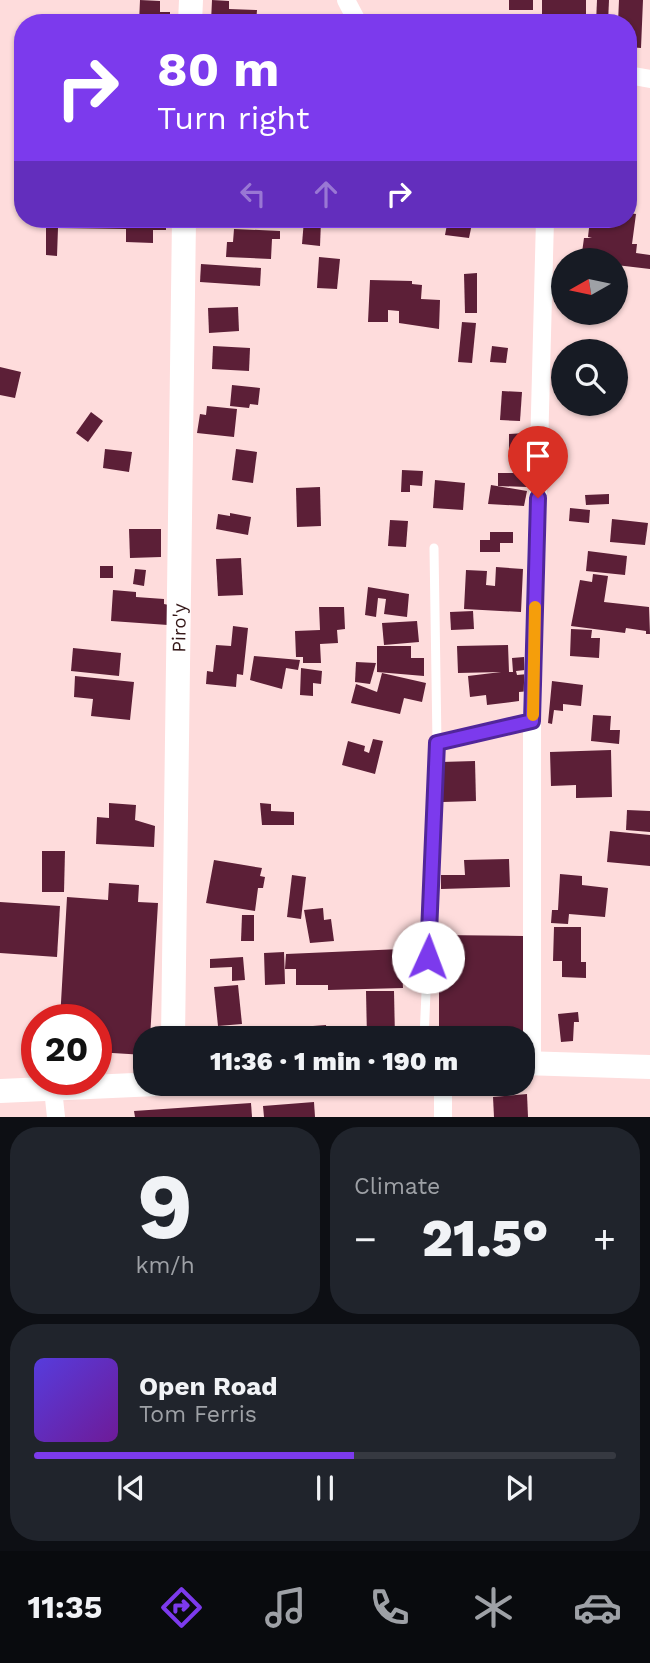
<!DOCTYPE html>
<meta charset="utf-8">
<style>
:root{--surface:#171b24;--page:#20242c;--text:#f1f3f6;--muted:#9ea1a6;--line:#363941;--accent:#7c3aed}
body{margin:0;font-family:"Work Sans",sans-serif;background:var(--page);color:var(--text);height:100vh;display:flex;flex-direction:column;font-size:26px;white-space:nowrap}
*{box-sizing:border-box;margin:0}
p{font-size:23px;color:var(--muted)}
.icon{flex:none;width:38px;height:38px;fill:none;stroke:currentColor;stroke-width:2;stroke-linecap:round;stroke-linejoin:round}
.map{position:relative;height:1117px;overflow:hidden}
.details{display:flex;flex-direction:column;gap:10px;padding:10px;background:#0d0f14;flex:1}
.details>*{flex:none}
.hud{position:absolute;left:14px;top:14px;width:623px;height:214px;border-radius:28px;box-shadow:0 2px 5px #0004;background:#7c3aed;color:#fff;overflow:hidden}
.needle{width:46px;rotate:261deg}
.buttons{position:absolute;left:551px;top:248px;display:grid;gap:14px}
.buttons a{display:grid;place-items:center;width:77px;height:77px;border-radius:50%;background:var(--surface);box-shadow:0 2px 5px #0004;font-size:35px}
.speed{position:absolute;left:21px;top:1004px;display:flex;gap:14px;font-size:35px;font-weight:700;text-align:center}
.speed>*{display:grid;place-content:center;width:91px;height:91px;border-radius:50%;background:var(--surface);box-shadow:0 2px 5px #0004;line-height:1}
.speed .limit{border:10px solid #d22;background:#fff;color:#111}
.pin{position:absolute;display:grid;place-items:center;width:60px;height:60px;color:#fff;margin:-72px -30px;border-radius:50% 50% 50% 0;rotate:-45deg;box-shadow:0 0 7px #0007}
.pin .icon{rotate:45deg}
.me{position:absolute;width:77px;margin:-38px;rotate:2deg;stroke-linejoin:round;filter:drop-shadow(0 0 5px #0008)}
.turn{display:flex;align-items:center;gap:24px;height:147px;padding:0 28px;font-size:32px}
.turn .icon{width:91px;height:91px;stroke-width:2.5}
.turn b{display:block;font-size:49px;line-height:60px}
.lanes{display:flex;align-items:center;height:66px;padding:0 28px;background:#0003;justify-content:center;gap:35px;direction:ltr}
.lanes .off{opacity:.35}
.big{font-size:52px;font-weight:800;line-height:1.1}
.details .card{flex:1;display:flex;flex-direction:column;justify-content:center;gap:10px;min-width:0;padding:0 24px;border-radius:28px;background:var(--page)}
.details .dial{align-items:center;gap:0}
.dial b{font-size:91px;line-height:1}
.song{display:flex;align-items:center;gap:21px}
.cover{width:84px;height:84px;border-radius:10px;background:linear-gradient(135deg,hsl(250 70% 55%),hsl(280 70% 35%))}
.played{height:7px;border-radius:4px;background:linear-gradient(90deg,var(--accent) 55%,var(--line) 55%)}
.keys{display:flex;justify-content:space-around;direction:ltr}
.heat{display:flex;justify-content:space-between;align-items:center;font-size:38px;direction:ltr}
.details .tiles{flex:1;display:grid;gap:10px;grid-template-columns:1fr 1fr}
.card:last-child{grid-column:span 2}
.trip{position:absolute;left:133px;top:1026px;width:402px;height:70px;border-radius:28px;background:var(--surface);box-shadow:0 2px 5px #0004;font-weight:800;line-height:70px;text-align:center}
.tab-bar{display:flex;height:112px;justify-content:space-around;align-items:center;background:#090b0e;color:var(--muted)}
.tab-bar .icon{width:49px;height:49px}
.tab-bar .selected{color:var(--accent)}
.tab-bar b{font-size:32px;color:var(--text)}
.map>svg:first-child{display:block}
</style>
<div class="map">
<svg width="650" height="1117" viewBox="0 0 650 1117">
<rect width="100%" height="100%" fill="#fedcdc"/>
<g fill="#5c1f37">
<polygon points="140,0 160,1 160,12 170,12 170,23 139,23"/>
<polygon points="212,0 229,1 229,9 257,10 256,23 211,22"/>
<rect x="509" y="0" width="24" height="10"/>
<rect x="542" y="0" width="44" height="23"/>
<polygon points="597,0 609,0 608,23 596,23"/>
<polygon points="619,0 643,0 641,48 628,47 628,23 618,23"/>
<polygon points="628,213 636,214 632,244 637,244 636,253 650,255 650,269 616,265 616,261 581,260 584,238 592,238 588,237 590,219 628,219"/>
<polygon points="42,219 166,219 166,230 153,230 153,243 126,242 126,229 58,228 57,256 46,255 46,227 42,227"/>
<polygon points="448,219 473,219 469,238 445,235"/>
<polygon points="304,220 321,221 320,246 302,244"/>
<polygon points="234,229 280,231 280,239 272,239 271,259 226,257 227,242 233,242"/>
<polygon points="319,257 340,259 337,289 317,288"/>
<polygon points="201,264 261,268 260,286 200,282"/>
<polygon points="477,273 477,313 465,313 464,274"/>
<polygon points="370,280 412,281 412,284 422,285 421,299 440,300 439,329 399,323 399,311 388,310 388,322 368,322"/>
<polygon points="238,307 239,331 209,333 208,308"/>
<polygon points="462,322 476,323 472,363 458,362"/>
<polygon points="581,345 595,348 595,352 569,352 569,347 580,349"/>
<polygon points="213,346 250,348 249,371 212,369"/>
<polygon points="492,346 508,348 506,363 490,362"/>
<polygon points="0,367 21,372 15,398 0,395"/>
<polygon points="232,385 260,388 258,405 250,404 249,408 230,406"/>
<polygon points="502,391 522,392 520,421 500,420"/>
<polygon points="207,406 237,409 234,437 197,433 200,414 206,415"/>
<polygon points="91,412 103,421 88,442 76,433"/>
<polygon points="526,433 526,446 521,446 521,454 509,454 509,434"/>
<polygon points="105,449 132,452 129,472 103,468"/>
<polygon points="236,449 257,452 253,483 232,480"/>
<polygon points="402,470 423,471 422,486 410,485 410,492 401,492"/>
<polygon points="498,473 527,473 527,487 498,486"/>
<polygon points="435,480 465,483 463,510 433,508"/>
<polygon points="491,485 527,491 524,506 488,504"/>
<polygon points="320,487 321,526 297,527 296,488"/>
<polygon points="609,494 609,504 586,505 585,495"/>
<polygon points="570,508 590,510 589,523 569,521"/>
<polygon points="230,513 251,517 248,535 216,529 218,514 230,516"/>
<polygon points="612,519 648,523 645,545 610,542"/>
<polygon points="390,520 408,521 406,547 388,546"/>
<polygon points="129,529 161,529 161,557 130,558"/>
<polygon points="490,532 513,532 513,543 500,543 500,552 480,552 480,540 490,540"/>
<polygon points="588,551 627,556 625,575 586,571"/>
<polygon points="241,558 243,595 218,596 216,559"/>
<rect x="100" y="566" width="13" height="12"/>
<polygon points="496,567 523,569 521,612 464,609 466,570 487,571 486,585 495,586"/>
<polygon points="135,569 146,570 144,586 133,584"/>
<polygon points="593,574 608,576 604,602 649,607 650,634 646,634 646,631 626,628 625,633 571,626 580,580 592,582"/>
<polygon points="368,587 409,594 407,617 384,614 386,599 378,598 376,617 365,615"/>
<polygon points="113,590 136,592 136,597 164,599 164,604 169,605 168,625 111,621"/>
<polygon points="319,607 344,607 345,629 337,630 338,643 320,644 321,663 303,663 303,657 296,657 295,631 320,630"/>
<polygon points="473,611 474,629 451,630 450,612"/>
<polygon points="417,621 419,642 384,645 382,623"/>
<polygon points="233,626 248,628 243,675 237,674 236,687 206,684 207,671 213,672 216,645 231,646"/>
<polygon points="571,629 592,630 591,638 600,638 599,658 570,656"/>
<polygon points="508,645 509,672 513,672 512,658 524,657 525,670 516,671 517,675 528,674 530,691 519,692 519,701 487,705 486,695 470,697 468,676 501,672 458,673 457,646"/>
<polygon points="377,646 411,646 411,658 424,658 424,676 377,672"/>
<polygon points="73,648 121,653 119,676 71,671"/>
<polygon points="254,656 300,660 298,670 286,668 282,689 250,680"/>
<polygon points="356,662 376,663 370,684 355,682"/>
<polygon points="301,668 322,671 321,684 313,683 313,696 300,695"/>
<polygon points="382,673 426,683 422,702 404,698 400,714 351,703 356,684 377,692"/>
<polygon points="75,676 134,682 130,720 91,716 93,699 74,697"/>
<polygon points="552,681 583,685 581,706 563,704 563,711 554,710 552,724 548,723"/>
<polygon points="593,715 611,716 610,730 620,730 619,744 591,741"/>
<polygon points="373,739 383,741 375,774 342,765 348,741 365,746 364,751 369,753"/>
<polygon points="611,750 612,797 576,798 576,785 551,786 550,752"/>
<polygon points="475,761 476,801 443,802 441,762"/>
<polygon points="109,803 136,805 135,820 155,826 154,847 96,844 97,817 109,818"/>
<polygon points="260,803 271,804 271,811 294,812 294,825 262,825"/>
<polygon points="627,810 650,811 650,832 626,830"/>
<polygon points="610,831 650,835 650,866 607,862"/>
<polygon points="42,851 65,851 64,892 42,892"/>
<polygon points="509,859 510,887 441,889 441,875 465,875 464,860"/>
<polygon points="214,860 262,868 260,876 265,877 263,888 258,888 255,911 206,903"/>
<polygon points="560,874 582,876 582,885 608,888 605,917 569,914 568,924 551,923 552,910 558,910"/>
<polygon points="292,875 306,877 301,919 287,917"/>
<polygon points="109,883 139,885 138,902 158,903 150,1038 145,1038 145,1055 96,1052 96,1020 60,1020 67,897 108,900"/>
<polygon points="0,902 60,906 57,957 0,953"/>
<polygon points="323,908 324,920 331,919 334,941 310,943 304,910"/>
<polygon points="242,915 254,915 254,941 241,941"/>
<polygon points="554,927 581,927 581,962 586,962 586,978 562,977 562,961 553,961"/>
<polygon points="439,935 524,936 523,1035 439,1034"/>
<polygon points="401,949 403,988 328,990 328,985 296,985 296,969 285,969 286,954"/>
<polygon points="284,952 285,984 265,985 264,953"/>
<polygon points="243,957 245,980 232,981 232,967 210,968 210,959"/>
<polygon points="238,985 242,1024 218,1026 214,987"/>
<polygon points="366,991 394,991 395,1038 367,1038"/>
<polygon points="578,1012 579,1022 574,1022 573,1041 561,1042 558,1014"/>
<polygon points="326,1025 327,1038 222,1038 221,1033"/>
<polygon points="527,1094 528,1117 494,1117 493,1097"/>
<polygon points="314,1102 315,1117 264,1117 263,1106"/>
<polygon points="251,1103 252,1117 135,1117 134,1111"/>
</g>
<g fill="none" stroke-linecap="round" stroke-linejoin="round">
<g stroke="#fff" stroke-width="9">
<polyline points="437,743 532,721"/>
<polyline points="424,1038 437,743 434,548"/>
</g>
<g stroke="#fff" stroke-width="18">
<polyline points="346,0 358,23"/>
<polyline points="628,75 650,79"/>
<polyline points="532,1063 532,721 545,219"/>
<polyline points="443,1083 443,1117"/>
<polyline points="53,1089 56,1117"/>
</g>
<g stroke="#fff" stroke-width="24">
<polyline points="190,23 191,0"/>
<path id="s1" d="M173,1038L184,219"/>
<polyline points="523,1063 650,1067"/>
<polyline points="0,1091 179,1083"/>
</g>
</g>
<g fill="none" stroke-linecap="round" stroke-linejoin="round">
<g stroke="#51269a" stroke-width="18">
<polyline id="route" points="428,957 437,743 532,721 538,498"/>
</g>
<use href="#route" stroke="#7c3aed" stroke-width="12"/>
<polyline stroke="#f59e0b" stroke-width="12" points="533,715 535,607"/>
</g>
<g text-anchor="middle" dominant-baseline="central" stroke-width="7" stroke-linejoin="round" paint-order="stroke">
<g font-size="19" fill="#36191a" stroke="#fff">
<text stroke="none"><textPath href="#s1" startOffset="410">Piro'y</textPath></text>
</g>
</g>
</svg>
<div class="buttons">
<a><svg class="needle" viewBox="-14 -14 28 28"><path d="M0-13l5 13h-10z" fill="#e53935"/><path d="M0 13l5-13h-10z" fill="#9ea1a6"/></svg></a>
<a><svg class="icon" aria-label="search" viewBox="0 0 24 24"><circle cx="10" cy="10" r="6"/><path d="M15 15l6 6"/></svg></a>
</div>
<div class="speed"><div class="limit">20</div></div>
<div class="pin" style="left:538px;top:498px;background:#d93025"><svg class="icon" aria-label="arrive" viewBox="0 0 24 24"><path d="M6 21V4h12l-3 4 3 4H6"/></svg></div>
<svg class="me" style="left:428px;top:957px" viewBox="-20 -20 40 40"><circle r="19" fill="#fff"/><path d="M0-13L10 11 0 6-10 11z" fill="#7c3aed"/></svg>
<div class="trip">11:36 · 1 min · 190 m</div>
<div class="hud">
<div class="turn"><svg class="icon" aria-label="right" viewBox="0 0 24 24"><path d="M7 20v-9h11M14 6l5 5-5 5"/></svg><div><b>80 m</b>Turn right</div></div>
<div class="lanes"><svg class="icon off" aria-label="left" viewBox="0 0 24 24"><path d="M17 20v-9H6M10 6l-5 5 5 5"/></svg><svg class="icon off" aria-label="ahead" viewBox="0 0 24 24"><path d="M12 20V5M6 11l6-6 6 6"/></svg><svg class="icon" aria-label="right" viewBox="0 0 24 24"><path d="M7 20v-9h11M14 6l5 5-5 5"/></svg></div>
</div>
</div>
<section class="details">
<div class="tiles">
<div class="card dial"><b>9</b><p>km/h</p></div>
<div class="card"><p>Climate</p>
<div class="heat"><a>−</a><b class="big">21.5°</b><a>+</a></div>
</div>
<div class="card">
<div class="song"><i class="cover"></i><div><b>Open Road</b><p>Tom Ferris</p></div></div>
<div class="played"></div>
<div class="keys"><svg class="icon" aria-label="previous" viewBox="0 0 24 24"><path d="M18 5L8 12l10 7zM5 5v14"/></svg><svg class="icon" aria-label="pause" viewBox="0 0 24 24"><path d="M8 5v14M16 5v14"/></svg><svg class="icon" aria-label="next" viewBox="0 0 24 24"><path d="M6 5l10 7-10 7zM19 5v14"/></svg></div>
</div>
</div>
</section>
<nav class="tab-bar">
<b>11:35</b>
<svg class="icon selected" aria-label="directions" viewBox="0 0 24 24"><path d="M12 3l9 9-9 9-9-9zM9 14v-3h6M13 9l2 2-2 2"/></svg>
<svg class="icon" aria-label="music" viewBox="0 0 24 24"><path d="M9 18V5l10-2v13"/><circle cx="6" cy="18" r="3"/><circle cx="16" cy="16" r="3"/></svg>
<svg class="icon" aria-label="phone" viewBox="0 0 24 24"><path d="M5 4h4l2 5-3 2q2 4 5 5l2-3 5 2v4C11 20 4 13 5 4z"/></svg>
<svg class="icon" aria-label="climate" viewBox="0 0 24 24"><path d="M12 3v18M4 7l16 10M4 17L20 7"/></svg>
<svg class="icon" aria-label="car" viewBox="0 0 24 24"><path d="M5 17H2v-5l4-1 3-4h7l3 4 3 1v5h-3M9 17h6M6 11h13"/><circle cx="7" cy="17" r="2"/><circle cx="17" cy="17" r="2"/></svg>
</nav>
